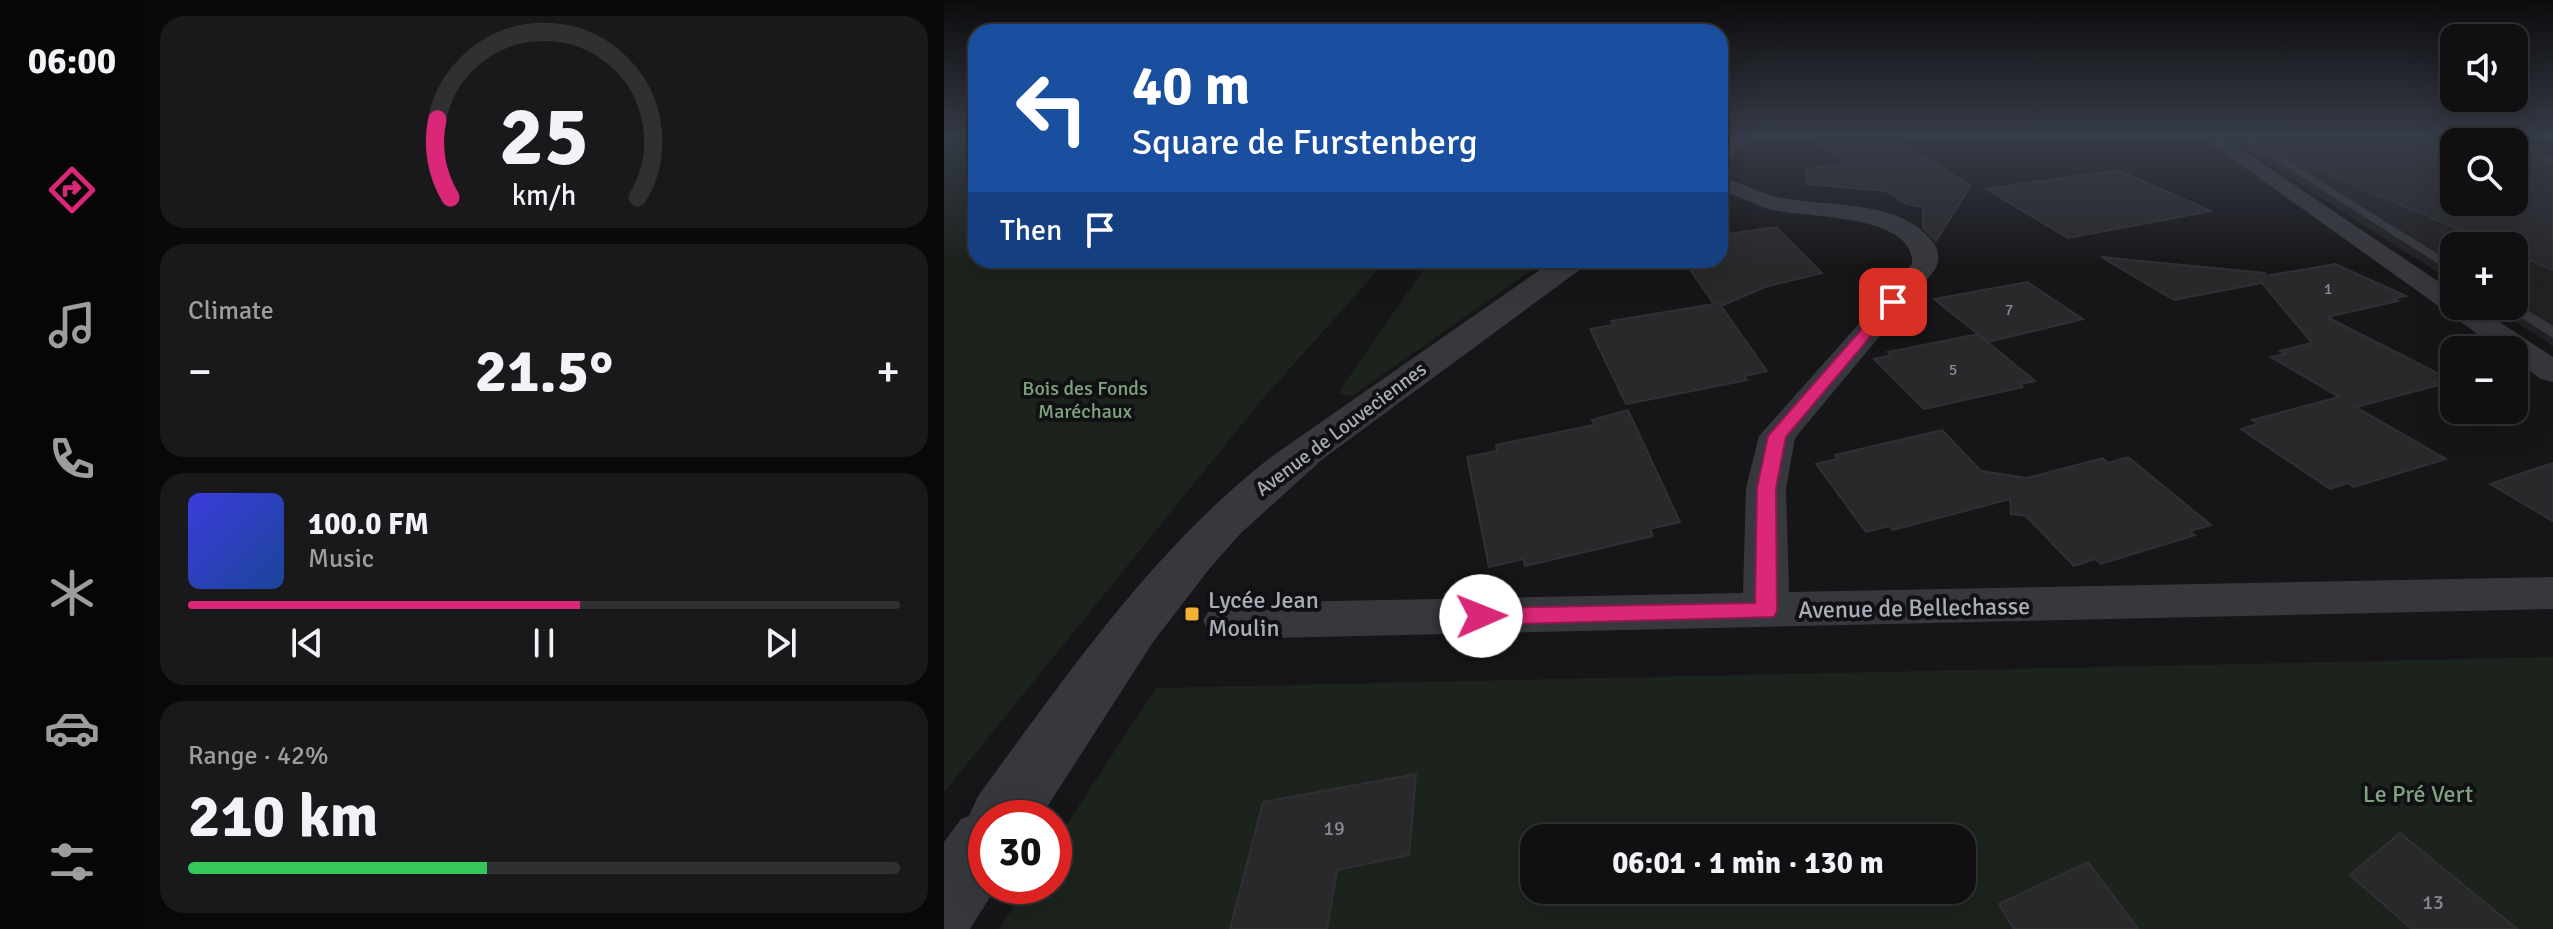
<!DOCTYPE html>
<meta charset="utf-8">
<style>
:root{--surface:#101012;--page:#19191b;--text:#f1f3f6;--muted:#9c9d9f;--line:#303032;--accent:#db2777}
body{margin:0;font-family:Signika,sans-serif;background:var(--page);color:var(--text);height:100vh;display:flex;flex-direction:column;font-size:30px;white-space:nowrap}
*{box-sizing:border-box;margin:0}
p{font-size:26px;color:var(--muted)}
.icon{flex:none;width:44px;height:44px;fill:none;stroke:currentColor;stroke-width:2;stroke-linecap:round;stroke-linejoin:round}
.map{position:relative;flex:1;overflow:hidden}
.side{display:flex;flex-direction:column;gap:16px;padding:16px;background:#09090a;width:800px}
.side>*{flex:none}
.guide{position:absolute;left:24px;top:24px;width:760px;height:244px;border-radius:24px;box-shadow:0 8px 32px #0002,0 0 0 2px var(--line);background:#1a4fa0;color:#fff;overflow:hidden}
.fabs{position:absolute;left:1496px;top:24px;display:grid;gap:16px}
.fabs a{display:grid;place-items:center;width:88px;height:88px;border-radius:16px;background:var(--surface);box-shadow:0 8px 32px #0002,0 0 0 2px var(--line);font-size:40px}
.speed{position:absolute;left:24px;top:800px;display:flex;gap:16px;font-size:40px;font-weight:700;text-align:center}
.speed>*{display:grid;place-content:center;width:104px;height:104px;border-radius:50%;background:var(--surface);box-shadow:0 8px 32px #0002,0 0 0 2px var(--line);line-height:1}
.speed .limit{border:12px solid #d22;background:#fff;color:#111}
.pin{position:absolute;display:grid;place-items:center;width:68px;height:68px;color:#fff;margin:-34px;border-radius:16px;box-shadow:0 4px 12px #0006}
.me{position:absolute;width:88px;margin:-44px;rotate:89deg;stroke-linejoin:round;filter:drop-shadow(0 0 6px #0008)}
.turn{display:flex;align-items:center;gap:28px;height:168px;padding:0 32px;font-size:36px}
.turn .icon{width:104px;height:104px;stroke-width:2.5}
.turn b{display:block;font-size:56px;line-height:68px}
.then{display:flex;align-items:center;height:76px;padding:0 32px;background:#0003;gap:16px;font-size:30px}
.big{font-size:60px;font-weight:700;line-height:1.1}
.side .tile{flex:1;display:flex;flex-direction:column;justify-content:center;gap:12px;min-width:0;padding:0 28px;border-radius:24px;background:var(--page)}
.side .dial{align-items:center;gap:0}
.dial svg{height:208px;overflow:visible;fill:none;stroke:var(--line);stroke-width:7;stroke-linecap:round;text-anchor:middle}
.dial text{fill:var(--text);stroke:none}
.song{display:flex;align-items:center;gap:24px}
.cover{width:96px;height:96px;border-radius:12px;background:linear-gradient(135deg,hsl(240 70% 55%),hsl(220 70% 35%))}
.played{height:8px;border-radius:4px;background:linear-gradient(90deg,var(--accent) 55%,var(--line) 55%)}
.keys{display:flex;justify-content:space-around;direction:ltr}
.heat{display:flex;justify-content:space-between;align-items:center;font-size:44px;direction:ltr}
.charge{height:12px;border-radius:6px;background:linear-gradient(90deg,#34c759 42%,var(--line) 0)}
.trip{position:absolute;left:576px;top:824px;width:456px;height:80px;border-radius:24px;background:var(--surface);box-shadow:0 8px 32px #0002,0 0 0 2px var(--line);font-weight:700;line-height:80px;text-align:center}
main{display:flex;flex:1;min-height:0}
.menu{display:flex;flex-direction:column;width:144px;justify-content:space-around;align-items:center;background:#060607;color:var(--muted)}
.menu .icon{width:56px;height:56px}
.menu .on{color:var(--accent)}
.menu b{font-size:36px;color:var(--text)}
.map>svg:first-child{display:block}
</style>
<main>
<nav class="menu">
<b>06:00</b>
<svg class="icon on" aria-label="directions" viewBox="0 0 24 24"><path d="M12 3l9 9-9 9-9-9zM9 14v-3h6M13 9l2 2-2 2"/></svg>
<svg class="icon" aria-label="music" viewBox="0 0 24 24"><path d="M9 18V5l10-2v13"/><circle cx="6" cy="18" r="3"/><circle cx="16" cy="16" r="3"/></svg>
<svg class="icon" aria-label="phone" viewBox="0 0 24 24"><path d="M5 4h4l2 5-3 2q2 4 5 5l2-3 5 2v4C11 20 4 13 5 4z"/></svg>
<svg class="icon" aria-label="climate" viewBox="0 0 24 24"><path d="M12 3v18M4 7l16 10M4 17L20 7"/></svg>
<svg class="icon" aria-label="car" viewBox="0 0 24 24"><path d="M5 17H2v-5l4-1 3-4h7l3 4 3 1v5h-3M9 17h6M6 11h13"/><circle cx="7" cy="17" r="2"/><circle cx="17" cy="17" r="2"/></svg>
<svg class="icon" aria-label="filters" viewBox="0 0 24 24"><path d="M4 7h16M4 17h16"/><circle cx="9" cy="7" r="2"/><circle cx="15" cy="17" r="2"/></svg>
</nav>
<section class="side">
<div class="tile dial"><svg viewBox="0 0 100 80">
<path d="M14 69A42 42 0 1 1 86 69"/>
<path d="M14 69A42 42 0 0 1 9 39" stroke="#db2777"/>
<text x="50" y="56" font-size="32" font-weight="700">25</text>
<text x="50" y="72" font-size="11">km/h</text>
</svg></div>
<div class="tile"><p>Climate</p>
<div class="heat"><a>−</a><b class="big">21.5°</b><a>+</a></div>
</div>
<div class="tile">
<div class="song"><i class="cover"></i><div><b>100.0 FM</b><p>Music</p></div></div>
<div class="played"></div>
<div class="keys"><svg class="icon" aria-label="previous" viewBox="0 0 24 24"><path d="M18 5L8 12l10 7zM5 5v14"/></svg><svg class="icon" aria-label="pause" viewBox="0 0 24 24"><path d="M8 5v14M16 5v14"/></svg><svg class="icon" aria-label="next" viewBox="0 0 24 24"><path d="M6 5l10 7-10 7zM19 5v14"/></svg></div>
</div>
<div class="tile"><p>Range · 42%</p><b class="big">210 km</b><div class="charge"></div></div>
</section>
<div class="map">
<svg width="1609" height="929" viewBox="0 0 1609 929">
<rect width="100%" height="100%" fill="#161618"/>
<path fill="#222225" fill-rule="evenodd" d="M1283,137H1581L1609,155V346L1546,306H1570V246H1510V283ZM1510,142H1570V202H1510Z"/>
<g fill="#1c231d" fill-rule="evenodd">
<polygon points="0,137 32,137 32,260 443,260 316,402 0,792"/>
<polygon points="486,260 602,260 408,396 394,393"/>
<path d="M1609,657V929H55L83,886H110V844L212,688ZM590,838H1018V890H590Z"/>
</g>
<g fill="#29292c" stroke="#303034" stroke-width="2">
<polygon points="865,137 944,137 1027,185 992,241 979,228 979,207 962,204 942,191 862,184 862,169 904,163"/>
<polygon points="1394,137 1549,137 1565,142 1510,142 1510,202 1570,202 1571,144 1609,170 1609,270 1570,253 1570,246 1554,246 1342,156 1327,147"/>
<polygon points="1174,170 1267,211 1124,238 1042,189"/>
<polygon points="832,227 878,273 821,287 777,306 823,371 800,376 803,380 682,404 646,329 669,325 667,321 770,304 739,260 776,260 776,235"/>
<polygon points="1157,257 1321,273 1321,276 1391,264 1462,296 1449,299 1454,301 1383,317 1503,378 1489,382 1495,385 1412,407 1502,459 1410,487 1404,483 1386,489 1297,429 1314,424 1308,420 1395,397 1327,357 1342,354 1336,351 1368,343 1318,283 1230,300"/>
<polygon points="1083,282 1139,319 1044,342 990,299"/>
<polygon points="1034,334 1091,381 1076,384 1079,387 980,409 930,359 948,355 944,352"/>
<polygon points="684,410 736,522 706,529 709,536 581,566 579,559 545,567 523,457 553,451 552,445 650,425 648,420"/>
<polygon points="998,430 1037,471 1083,478 1159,458 1164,463 1184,457 1267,525 1246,531 1251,535 1157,564 1151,559 1130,566 1082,516 1067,514 1066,499 949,530 945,526 922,532 872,464 894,459 891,455"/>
<polygon points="1609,463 1609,521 1546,484"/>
<polygon points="472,774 465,855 393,870 383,929 286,929 319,802"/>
<polygon points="1456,833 1573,929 1468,929 1406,875"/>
<polygon points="1144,862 1194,929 1070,929 1055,904"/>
</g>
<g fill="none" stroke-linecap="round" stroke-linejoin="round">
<g fill="#37383d" fill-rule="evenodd">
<polygon points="1295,137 1306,137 1510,264 1510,274"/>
<polygon points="1566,137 1577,137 1609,159 1609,167"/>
<polygon points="1570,302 1609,326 1609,338 1558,306 1570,306"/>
</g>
<g fill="#37383d" fill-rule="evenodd">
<polygon points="1258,137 1279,137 1510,292 1510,306 1531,306 1609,357 1609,382 1597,379 1570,360 1570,350 1556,350"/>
<path d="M776,178C797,181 814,193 834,197C883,208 956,198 989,242C996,251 996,262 990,271L851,438L842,488L845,592L1609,577V609L283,639L266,633L259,621L266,609L283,603L799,593L802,488L815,436L968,264C971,214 864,218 829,210C810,206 795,194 776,192Z"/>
</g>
<g fill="#37383d" fill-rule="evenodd">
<polygon points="787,137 812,137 784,159 776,161 776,144"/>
<path d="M610,260H645L641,266L380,458L297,533L266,568L209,642L96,818H42V886H53L26,929H0V842L17,819L25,816L34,796C124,674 207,551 327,457Z"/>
</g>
</g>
<linearGradient id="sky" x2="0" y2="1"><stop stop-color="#0c0c0d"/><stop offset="0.51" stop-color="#363c48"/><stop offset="1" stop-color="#363c48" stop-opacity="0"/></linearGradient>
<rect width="1609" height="267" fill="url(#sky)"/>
<polygon fill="#db2777" stroke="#8e194d" stroke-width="2" points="949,298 955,302 953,305 842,437 832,488 833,611 830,617 537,625 529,622 526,616 529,611 537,608 811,603 813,488 824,436 944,299"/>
<rect fill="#f2b134" stroke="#111113" stroke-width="3" x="240" y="606" width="16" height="16" rx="4"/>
<g text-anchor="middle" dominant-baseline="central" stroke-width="8" stroke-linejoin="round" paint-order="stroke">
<g font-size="16" fill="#888b94">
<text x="1384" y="289">1</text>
<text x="1065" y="310">7</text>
<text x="1009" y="370">5</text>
</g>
<g font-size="20" fill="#7fa381" stroke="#111113">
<text x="141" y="388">Bois des Fonds<tspan x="141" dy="23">Maréchaux</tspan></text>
</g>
<g font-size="20" fill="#a8adb8" stroke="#111113">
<text transform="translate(397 429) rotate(-37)">Avenue de Louveciennes</text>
</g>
<g font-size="20" fill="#888b94">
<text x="390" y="828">19</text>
<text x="1489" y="902">13</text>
</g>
<g font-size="24" fill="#a8adb8" stroke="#111113" text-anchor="start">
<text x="264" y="600">Lycée Jean<tspan x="264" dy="28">Moulin</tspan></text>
</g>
<g font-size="24" fill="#a8adb8" stroke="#111113">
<text transform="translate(970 608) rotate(-1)">Avenue de Bellechasse</text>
</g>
<g font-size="24" fill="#7fa381" stroke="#111113">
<text x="1474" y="794">Le Pré Vert</text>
</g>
</g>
</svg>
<div class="fabs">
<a><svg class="icon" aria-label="sound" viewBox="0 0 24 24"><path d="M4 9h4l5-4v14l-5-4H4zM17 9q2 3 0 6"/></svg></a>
<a><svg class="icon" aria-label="search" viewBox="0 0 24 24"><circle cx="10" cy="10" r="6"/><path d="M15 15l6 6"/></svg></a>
<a>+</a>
<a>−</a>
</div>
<div class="speed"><div class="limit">30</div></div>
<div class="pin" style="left:949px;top:302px;background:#d93025"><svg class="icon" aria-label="arrive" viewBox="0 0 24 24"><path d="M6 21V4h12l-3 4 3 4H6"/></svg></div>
<svg class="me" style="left:537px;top:616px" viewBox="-20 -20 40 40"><circle r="19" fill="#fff"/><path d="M0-13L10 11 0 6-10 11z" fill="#db2777"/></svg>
<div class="trip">06:01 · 1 min · 130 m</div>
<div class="guide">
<div class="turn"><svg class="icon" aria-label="left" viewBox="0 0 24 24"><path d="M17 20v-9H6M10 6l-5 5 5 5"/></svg><div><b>40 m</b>Square de Furstenberg</div></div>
<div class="then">Then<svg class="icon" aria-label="arrive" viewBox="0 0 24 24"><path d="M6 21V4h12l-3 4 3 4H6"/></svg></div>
</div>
</div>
</main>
